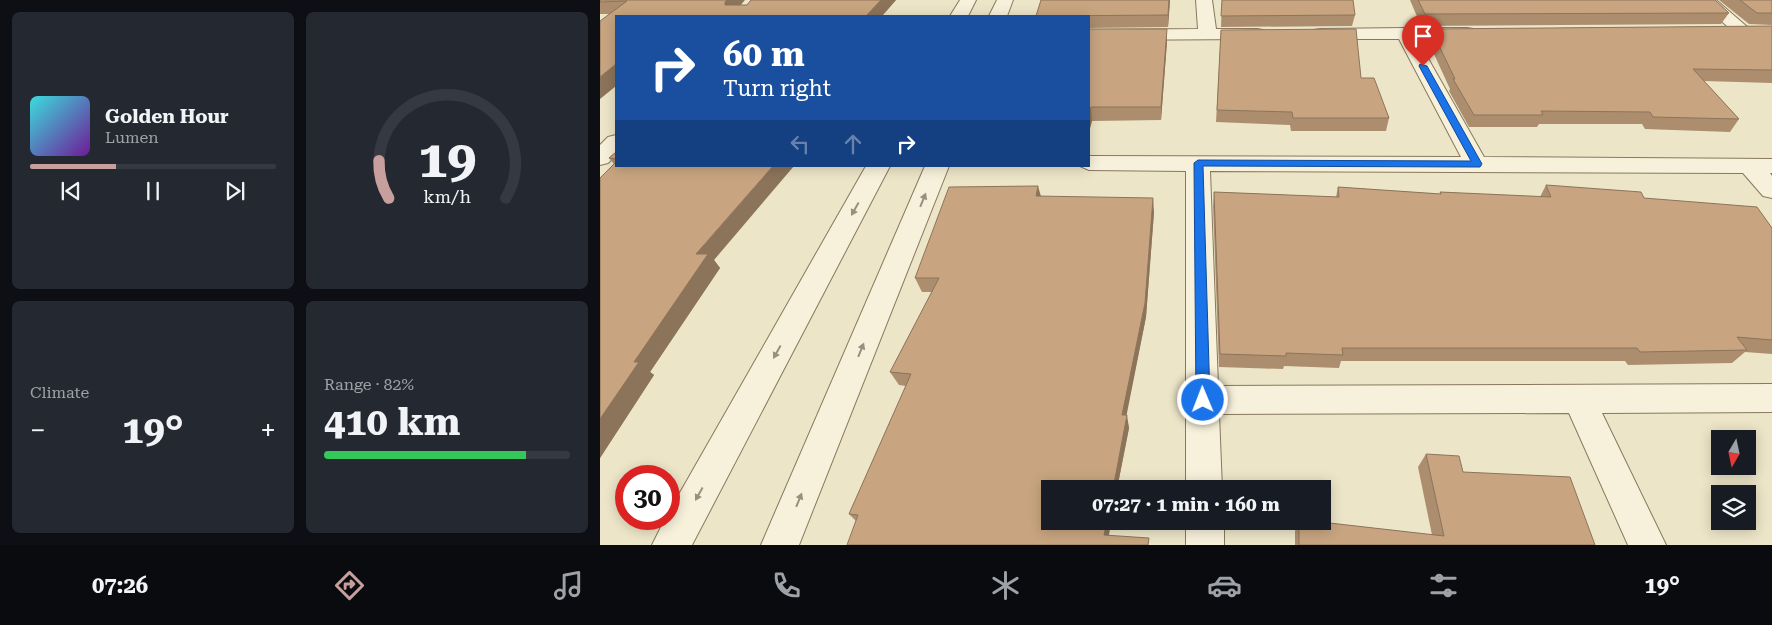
<!DOCTYPE html>
<meta charset="utf-8">
<style>
:root{--surface:#171b24;--page:#242831;--text:#f1f3f6;--muted:#9ea1a6;--line:#363941;--accent:#c79f9d}
body{margin:0;font-family:"Roboto Serif",serif;background:var(--page);color:var(--text);height:100vh;display:flex;flex-direction:column;font-size:19px;white-space:nowrap}
*{box-sizing:border-box;margin:0}
p{font-size:16px;color:var(--muted)}
.icon{flex:none;width:28px;height:28px;fill:none;stroke:currentColor;stroke-width:2;stroke-linecap:round;stroke-linejoin:round}
.map{position:relative;flex:1;overflow:hidden}
.drawer{display:flex;flex-direction:column;gap:12px;padding:12px;background:#0d0f14;width:600px}
.drawer>*{flex:none}
.hud{position:absolute;left:15px;top:15px;width:475px;height:152px;border-radius:0px;box-shadow:0 2px 12px #0003;background:#1a4fa0;color:#fff;overflow:hidden}
.needle{width:32px;rotate:189deg}
.buttons{position:absolute;left:1111px;top:430px;display:grid;gap:10px}
.buttons a{display:grid;place-items:center;width:45px;height:45px;border-radius:0px;background:var(--surface);box-shadow:0 2px 12px #0003;font-size:25px}
.speed{position:absolute;left:15px;top:465px;display:flex;gap:10px;font-size:25px;font-weight:700;text-align:center}
.speed>*{display:grid;place-content:center;width:65px;height:65px;border-radius:50%;background:var(--surface);box-shadow:0 2px 12px #0003;line-height:1}
.speed .limit{border:8px solid #d22;background:#fff;color:#111}
.pin{position:absolute;display:grid;place-items:center;width:42px;height:42px;color:#fff;margin:-51px -21px;border-radius:50% 50% 50% 0;rotate:-45deg;box-shadow:0 0 5px #0007}
.pin .icon{rotate:45deg}
.me{position:absolute;width:55px;margin:-28px;rotate:359deg;stroke-linejoin:round;filter:drop-shadow(0 0 4px #0008)}
.turn{display:flex;align-items:center;gap:18px;height:105px;padding:0 25px;font-size:22px}
.turn .icon{width:65px;height:65px;stroke-width:2.5}
.turn b{display:block;font-size:35px;line-height:42px}
.lanes{display:flex;align-items:center;height:48px;padding:0 25px;background:#0003;justify-content:center;gap:25px;direction:ltr}
.lanes .off{opacity:.35}
.big{font-size:38px;font-weight:700;line-height:1.1}
.drawer .tile{flex:1;display:flex;flex-direction:column;justify-content:center;gap:8px;min-width:0;padding:0 18px;border-radius:8px;background:var(--page)}
.drawer .dial{align-items:center;gap:0}
.dial svg{height:130px;overflow:visible;fill:none;stroke:var(--line);stroke-width:7;stroke-linecap:round;text-anchor:middle}
.dial text{fill:var(--text);stroke:none}
.song{display:flex;align-items:center;gap:15px}
.cover{width:60px;height:60px;border-radius:8px;background:linear-gradient(135deg,hsl(180 70% 55%),hsl(280 70% 35%))}
.played{height:5px;border-radius:2px;background:linear-gradient(90deg,var(--accent) 35%,var(--line) 35%)}
.keys{display:flex;justify-content:space-around;direction:ltr}
.heat{display:flex;justify-content:space-between;align-items:center;font-size:28px;direction:ltr}
.charge{height:8px;border-radius:4px;background:linear-gradient(90deg,#34c759 82%,var(--line) 0)}
.drawer .tiles{flex:1;display:grid;gap:12px;grid-template-columns:repeat(2,1fr)}
.trip{position:absolute;left:441px;top:480px;width:290px;height:50px;border-radius:0px;background:var(--surface);box-shadow:0 2px 12px #0003;font-weight:700;line-height:50px;text-align:center}
.menu{display:flex;height:80px;justify-content:space-around;align-items:center;background:#090b0e;color:var(--muted)}
.menu .icon{width:35px;height:35px}
.menu .current{color:var(--accent)}
.menu b{font-size:22px;color:var(--text)}
main{display:flex;flex:1;min-height:0}
.map>svg:first-child{display:block}
</style>
<main>
<section class="drawer">
<div class="tiles">
<div class="tile">
<div class="song"><i class="cover"></i><div><b>Golden Hour</b><p>Lumen</p></div></div>
<div class="played"></div>
<div class="keys"><svg class="icon" aria-label="previous" viewBox="0 0 24 24"><path d="M18 5L8 12l10 7zM5 5v14"/></svg><svg class="icon" aria-label="pause" viewBox="0 0 24 24"><path d="M8 5v14M16 5v14"/></svg><svg class="icon" aria-label="next" viewBox="0 0 24 24"><path d="M6 5l10 7-10 7zM19 5v14"/></svg></div>
</div>
<div class="tile dial"><svg viewBox="0 0 100 80">
<path d="M14 69A42 42 0 1 1 86 69"/>
<path d="M14 69A42 42 0 0 1 8 46" stroke="#c79f9d"/>
<text x="50" y="56" font-size="32" font-weight="700">19</text>
<text x="50" y="72" font-size="11">km/h</text>
</svg></div>
<div class="tile"><p>Climate</p>
<div class="heat"><a>−</a><b class="big">19°</b><a>+</a></div>
</div>
<div class="tile"><p>Range · 82%</p><b class="big">410 km</b><div class="charge"></div></div>
</div>
</section>
<div class="map">
<svg width="1172" height="545" viewBox="0 0 1172 545">
<rect width="100%" height="100%" fill="#ece5c8"/>
<g fill="none" stroke-linecap="round" stroke-linejoin="round">
<g stroke="#87785e" stroke-width="2">
<g id="minor">
<polygon points="360,0 376,0 368,16 350,16"/>
<polygon points="397,0 413,0 407,16 389,16"/>
<polygon points="596,0 612,0 616,29 657,29 663,30 666,34 663,38 657,39 489,40 489,30 598,29"/>
<polygon points="1098,0 1116,0 1152,31 1149,35 1143,36 1137,35"/>
<polygon points="805,28 867,28 873,29 876,33 873,37 867,38 817,39 884,157 1172,159 1172,173 1170,173 1172,176 1172,198 1163,196 1143,173 610,171 618,386 1172,384 1172,412 1002,413 1066,545 1028,545 969,413 619,414 622,489 586,489 586,171 489,170 480,166 489,166 489,156 861,157 799,39 720,39 714,38 711,34 714,30 720,29"/>
<polygon points="16,135 16,155 8,163 0,165 0,145 8,137"/>
<polygon points="266,166 290,166 92,545 52,545 65,519 69,519 69,512"/>
<polygon points="325,166 349,166 199,545 161,545"/>
<rect x="586" y="521" width="38" height="24"/>
</g>
</g>
<use href="#minor" fill="#f7f1db" fill-rule="evenodd"/>
</g>
<g fill="#ac8e6e">
<polygon points="0,0 141,5 147,5 151,0 296,0 282,16 16,16 9,14 0,14"/>
<polygon points="441,0 570,0 568,27 489,28 489,16 436,16"/>
<polygon points="622,0 755,15 752,26 621,27"/>
<polygon points="810,0 1115,0 1129,13 1121,24 821,26"/>
<polygon points="1119,0 1172,0 1172,25 1149,24"/>
<polygon points="1172,26 1172,83 1104,81 1139,119 1130,132 1045,129 1042,124 939,124 937,127 869,127 849,91 850,89 828,41 831,29"/>
<polygon points="489,29 567,42 561,120 492,121 490,128 489,128"/>
<polygon points="621,30 761,78 789,118 786,131 691,131 690,125 616,122"/>
<polygon points="16,152 16,166 114,260 120,268 50,372 54,375 0,458 0,178 14,164 9,158"/>
<polygon points="946,185 1044,198 1172,228 1172,354 1145,352 1132,363 1028,365 1025,361 741,361 739,368 684,366 683,369 619,367 613,206 614,192 736,197 738,187 840,194 840,192 940,197"/>
<polygon points="441,196 554,212 546,317 526,415 529,428 517,489 450,489 450,521 511,521 509,536 550,545 256,521 249,514 306,386 299,385 290,372 332,292 322,292 315,278"/>
<polygon points="826,454 863,472 995,545 695,545 695,531 699,521 712,521 832,535 818,467"/>
</g>
<g fill="#8c745a">
<polygon points="127,0 145,0 132,15 125,5 125,2"/>
<polygon points="281,0 296,0 282,16 266,16"/>
<polygon points="569,0 570,0 568,27 568,15"/>
<polygon points="567,29 567,42 561,120 561,107"/>
<polygon points="16,64 16,86 0,99 0,77"/>
<polygon points="491,107 492,121 490,128 489,112"/>
<polygon points="173,166 194,166 114,260 120,268 50,372 54,375 0,458 0,419 96,254"/>
<polygon points="438,186 442,200 436,196"/>
<polygon points="553,198 554,212 546,317 524,428 522,415"/>
<polygon points="527,415 529,428 517,489 513,489"/>
<polygon points="507,521 511,521 507,545 504,535"/>
</g>
<g fill="#c8a580" stroke="#8c745a">
<polygon points="0,0 127,0 125,2 125,5 147,5 151,0 281,0 266,16 16,16 16,64 0,77 0,21 27,1 0,2"/>
<polygon points="441,0 569,0 568,15 436,16"/>
<polygon points="622,0 753,0 755,15 621,16"/>
<polygon points="818,0 1115,0 1129,13 825,14"/>
<polygon points="1140,0 1172,0 1172,13 1157,13"/>
<polygon points="1172,26 1172,70 1093,69 1139,119 1053,117 1050,112 941,111 943,115 874,115 853,79 855,79 831,29"/>
<polygon points="489,29 567,29 561,107 491,107 489,112"/>
<polygon points="756,29 761,78 774,78 789,118 693,118 692,112 617,110 621,30"/>
<polygon points="16,152 16,159 9,158"/>
<polygon points="16,162 16,166 173,166 96,254 108,254 34,362 39,362 0,419 0,178"/>
<polygon points="946,185 1041,192 1044,198 1157,207 1172,228 1172,340 1137,337 1147,350 1040,352 1037,348 742,348 743,355 686,353 686,356 620,354 614,192 739,197 738,187 841,194 840,192 951,197"/>
<polygon points="438,186 436,196 553,198 545,303 522,415 527,415 513,489 450,489 450,521 507,521 504,535 549,538 548,545 247,545 258,515 249,514 311,374 290,372 339,278 315,278 349,187"/>
<polygon points="826,454 859,456 863,472 970,477 995,545 699,545 699,521 712,521 844,536"/>
</g>
<defs><path id="oneway-solid" d="M-6-.8H1V-3.2L6.5 0L1 3.2V.8H-6Z" transform="scale(1.25)"/></defs>
<g fill="#98907e">
<use href="#oneway-solid" transform="translate(323 200) rotate(-68)"/>
<use href="#oneway-solid" transform="translate(255 209) rotate(119)"/>
<use href="#oneway-solid" transform="translate(261 350) rotate(-68)"/>
<use href="#oneway-solid" transform="translate(177 352) rotate(119)"/>
<use href="#oneway-solid" transform="translate(99 494) rotate(119)"/>
<use href="#oneway-solid" transform="translate(199 500) rotate(-68)"/>
</g>
<polygon fill="#1a73e8" stroke="#114b97" points="820,64 827,66 882,164 880,167 603,166 610,400 608,405 603,406 598,405 596,400 594,163 598,160 871,161 819,66"/>
</svg>
<div class="buttons">
<a><svg class="needle" viewBox="-14 -14 28 28"><path d="M0-13l5 13h-10z" fill="#e53935"/><path d="M0 13l5-13h-10z" fill="#9ea1a6"/></svg></a>
<a><svg class="icon" aria-label="layers" viewBox="0 0 24 24"><path d="M12 4l9 5-9 5-9-5zM3 14l9 5 9-5"/></svg></a>
</div>
<div class="speed"><div class="limit">30</div></div>
<div class="pin" style="left:823px;top:66px;background:#d93025"><svg class="icon" aria-label="arrive" viewBox="0 0 24 24"><path d="M6 21V4h12l-3 4 3 4H6"/></svg></div>
<svg class="me" style="left:603px;top:400px" viewBox="-20 -20 40 40"><circle r="17" fill="#1a73e8" stroke="#fff" stroke-width="3"/><path d="M0-11L8 9 0 5-8 9z" fill="#fff"/></svg>
<div class="trip">07:27 · 1 min · 160 m</div>
<div class="hud">
<div class="turn"><svg class="icon" aria-label="right" viewBox="0 0 24 24"><path d="M7 20v-9h11M14 6l5 5-5 5"/></svg><div><b>60 m</b>Turn right</div></div>
<div class="lanes"><svg class="icon off" aria-label="left" viewBox="0 0 24 24"><path d="M17 20v-9H6M10 6l-5 5 5 5"/></svg><svg class="icon off" aria-label="ahead" viewBox="0 0 24 24"><path d="M12 20V5M6 11l6-6 6 6"/></svg><svg class="icon" aria-label="right" viewBox="0 0 24 24"><path d="M7 20v-9h11M14 6l5 5-5 5"/></svg></div>
</div>
</div>
</main>
<nav class="menu">
<b>07:26</b>
<svg class="icon current" aria-label="directions" viewBox="0 0 24 24"><path d="M12 3l9 9-9 9-9-9zM9 14v-3h6M13 9l2 2-2 2"/></svg>
<svg class="icon" aria-label="music" viewBox="0 0 24 24"><path d="M9 18V5l10-2v13"/><circle cx="6" cy="18" r="3"/><circle cx="16" cy="16" r="3"/></svg>
<svg class="icon" aria-label="phone" viewBox="0 0 24 24"><path d="M5 4h4l2 5-3 2q2 4 5 5l2-3 5 2v4C11 20 4 13 5 4z"/></svg>
<svg class="icon" aria-label="climate" viewBox="0 0 24 24"><path d="M12 3v18M4 7l16 10M4 17L20 7"/></svg>
<svg class="icon" aria-label="car" viewBox="0 0 24 24"><path d="M5 17H2v-5l4-1 3-4h7l3 4 3 1v5h-3M9 17h6M6 11h13"/><circle cx="7" cy="17" r="2"/><circle cx="17" cy="17" r="2"/></svg>
<svg class="icon" aria-label="filters" viewBox="0 0 24 24"><path d="M4 7h16M4 17h16"/><circle cx="9" cy="7" r="2"/><circle cx="15" cy="17" r="2"/></svg>
<b>19°</b>
</nav>
